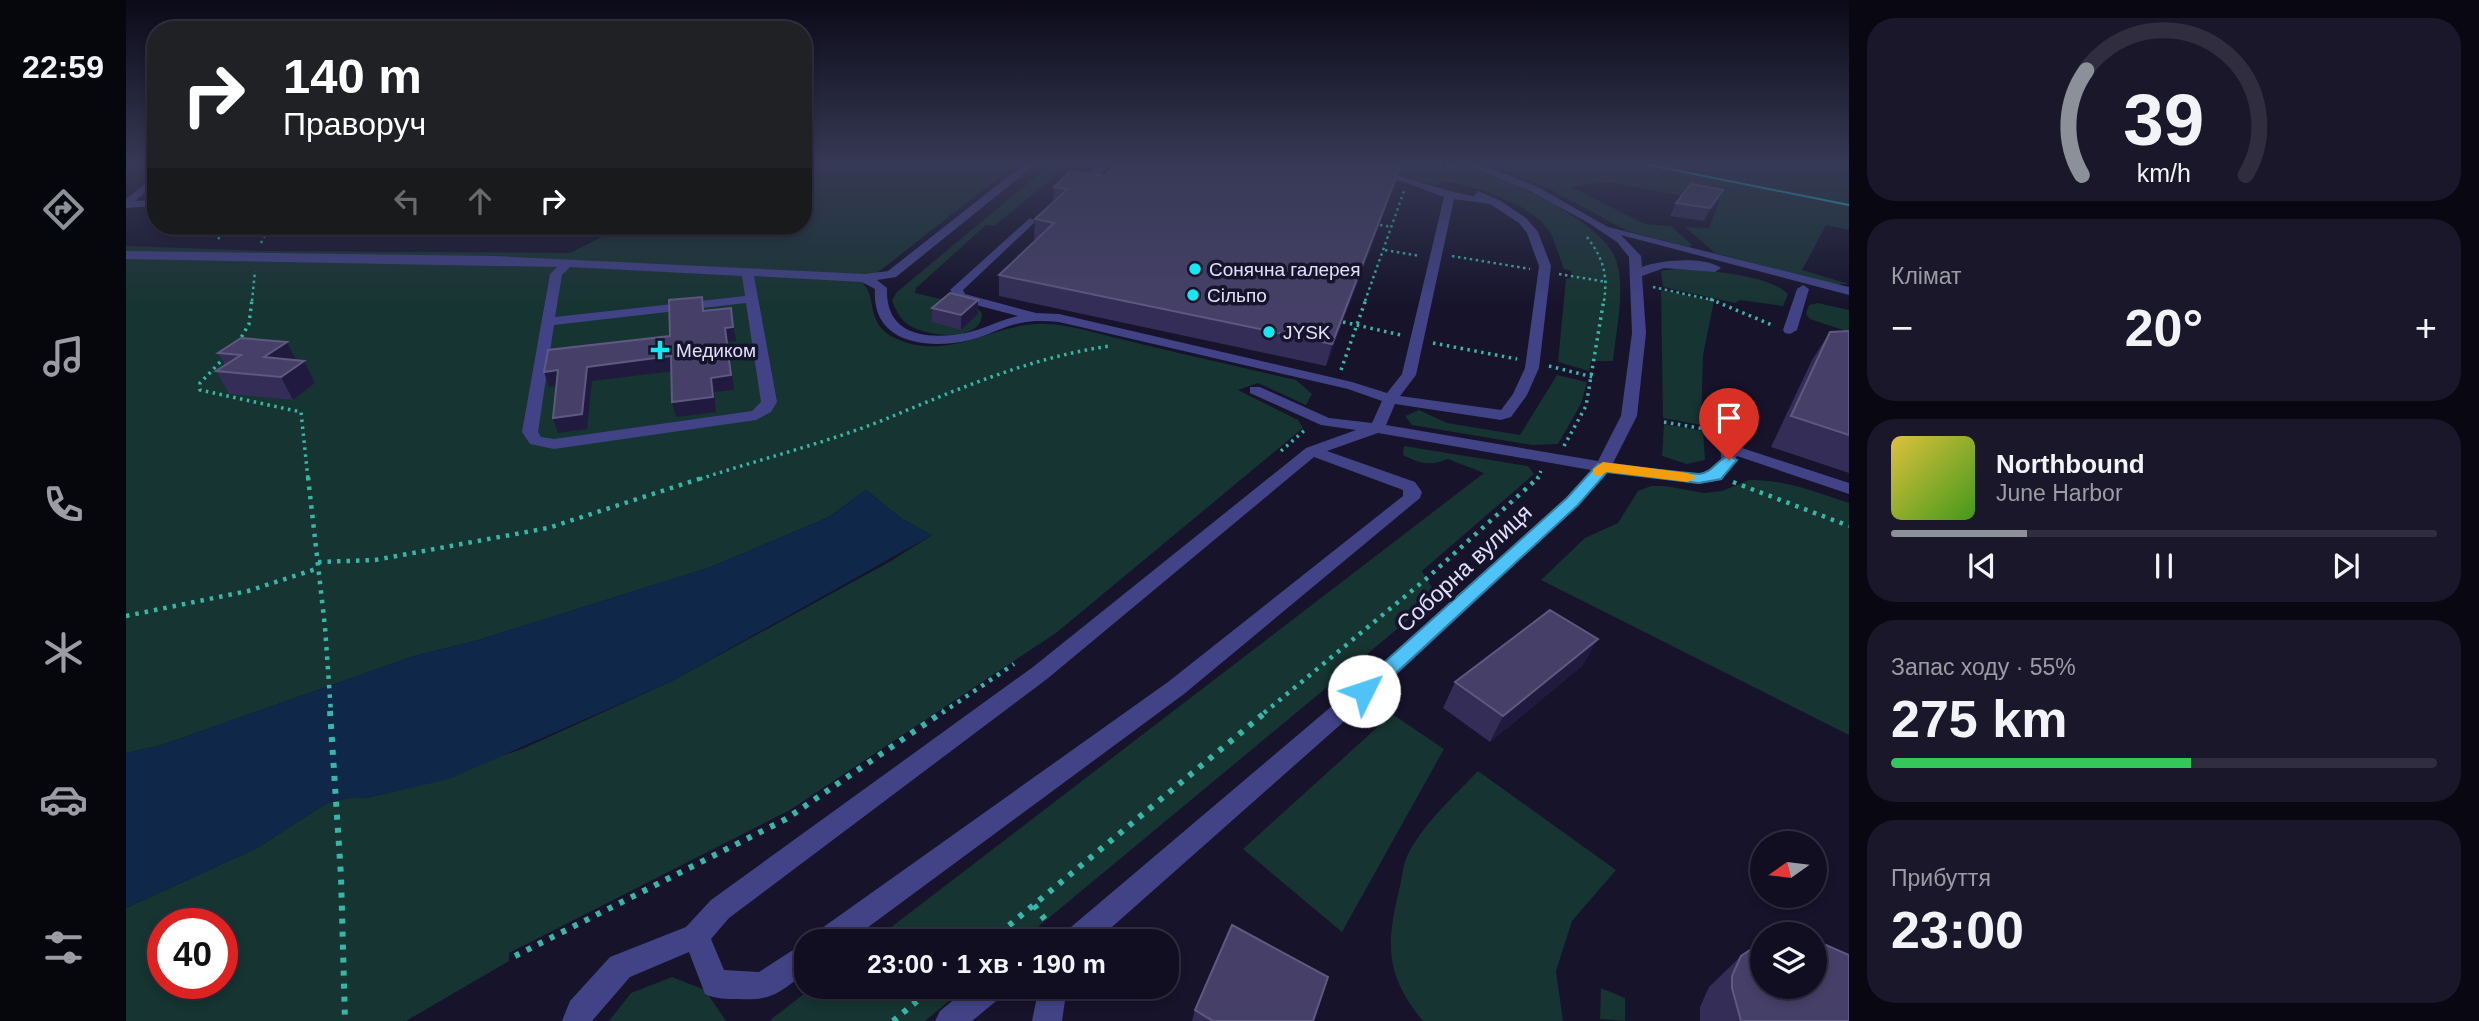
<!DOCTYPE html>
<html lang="uk">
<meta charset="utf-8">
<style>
:root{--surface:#100e20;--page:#191729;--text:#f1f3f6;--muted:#9c9ca5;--line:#302e3e;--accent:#8c9099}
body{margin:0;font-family:Helvetica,sans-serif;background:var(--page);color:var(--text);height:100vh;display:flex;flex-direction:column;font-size:26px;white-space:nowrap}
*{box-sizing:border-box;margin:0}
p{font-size:23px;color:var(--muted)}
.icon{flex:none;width:38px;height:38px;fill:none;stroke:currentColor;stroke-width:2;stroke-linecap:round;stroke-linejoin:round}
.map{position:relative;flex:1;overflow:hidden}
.drawer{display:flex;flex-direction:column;gap:18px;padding:18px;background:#090812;width:630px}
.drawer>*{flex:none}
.hud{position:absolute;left:21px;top:21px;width:665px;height:214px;border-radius:28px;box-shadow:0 4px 10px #0003,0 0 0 2px var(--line);background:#202124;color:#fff;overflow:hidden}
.needle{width:46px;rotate:256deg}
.buttons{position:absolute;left:1624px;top:831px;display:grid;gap:14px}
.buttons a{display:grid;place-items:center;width:77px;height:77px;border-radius:50%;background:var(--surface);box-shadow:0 4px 10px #0003,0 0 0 2px var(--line);font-size:35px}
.speed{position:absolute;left:21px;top:908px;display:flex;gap:14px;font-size:35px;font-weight:700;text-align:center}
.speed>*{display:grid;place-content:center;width:91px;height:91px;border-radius:50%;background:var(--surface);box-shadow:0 4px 10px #0003,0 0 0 2px var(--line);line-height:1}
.speed .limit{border:10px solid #d22;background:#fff;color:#111}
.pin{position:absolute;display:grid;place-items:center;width:60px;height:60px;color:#fff;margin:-72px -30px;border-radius:50% 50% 50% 0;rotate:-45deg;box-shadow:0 0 7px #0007}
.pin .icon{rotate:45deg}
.me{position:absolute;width:77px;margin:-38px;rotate:49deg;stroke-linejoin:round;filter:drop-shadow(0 0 5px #0008)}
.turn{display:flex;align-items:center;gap:24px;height:147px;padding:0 21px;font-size:32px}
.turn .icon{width:91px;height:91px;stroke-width:2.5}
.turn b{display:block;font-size:49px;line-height:60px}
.lanes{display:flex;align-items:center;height:66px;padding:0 21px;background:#0003;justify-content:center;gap:35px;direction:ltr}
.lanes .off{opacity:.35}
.big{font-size:52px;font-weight:700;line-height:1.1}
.drawer .widget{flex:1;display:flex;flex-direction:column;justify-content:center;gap:10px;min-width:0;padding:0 24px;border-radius:28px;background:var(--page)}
.drawer .dial{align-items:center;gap:0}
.dial svg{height:182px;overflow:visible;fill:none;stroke:var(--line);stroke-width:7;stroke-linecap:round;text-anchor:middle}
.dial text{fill:var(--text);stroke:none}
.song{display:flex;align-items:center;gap:21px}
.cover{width:84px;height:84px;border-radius:10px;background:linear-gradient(135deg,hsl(50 70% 55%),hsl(100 70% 35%))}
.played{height:7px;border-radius:4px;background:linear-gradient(90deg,var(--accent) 25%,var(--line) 25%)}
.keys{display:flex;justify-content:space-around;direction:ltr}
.heat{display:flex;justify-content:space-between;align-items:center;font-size:38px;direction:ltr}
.charge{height:10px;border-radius:5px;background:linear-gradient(90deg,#34c759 55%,var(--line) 0)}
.trip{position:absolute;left:668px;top:929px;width:385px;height:70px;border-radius:28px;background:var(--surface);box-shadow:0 4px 10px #0003,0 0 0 2px var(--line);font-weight:700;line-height:70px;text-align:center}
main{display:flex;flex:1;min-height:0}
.menu{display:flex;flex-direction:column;width:126px;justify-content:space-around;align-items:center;background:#06060d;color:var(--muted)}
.menu .icon{width:49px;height:49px}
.menu .current{color:var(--accent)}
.menu b{font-size:32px;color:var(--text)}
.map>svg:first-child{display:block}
</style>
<main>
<nav class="menu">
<b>22:59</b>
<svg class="icon current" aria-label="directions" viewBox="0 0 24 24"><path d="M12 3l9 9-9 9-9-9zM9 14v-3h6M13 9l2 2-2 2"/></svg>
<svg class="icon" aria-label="music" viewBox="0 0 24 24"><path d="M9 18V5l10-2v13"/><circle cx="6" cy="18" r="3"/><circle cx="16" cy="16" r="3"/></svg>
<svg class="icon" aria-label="phone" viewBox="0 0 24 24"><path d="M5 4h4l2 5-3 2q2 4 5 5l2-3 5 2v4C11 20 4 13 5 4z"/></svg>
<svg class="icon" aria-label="climate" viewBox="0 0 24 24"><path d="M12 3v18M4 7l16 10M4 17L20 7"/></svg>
<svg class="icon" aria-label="car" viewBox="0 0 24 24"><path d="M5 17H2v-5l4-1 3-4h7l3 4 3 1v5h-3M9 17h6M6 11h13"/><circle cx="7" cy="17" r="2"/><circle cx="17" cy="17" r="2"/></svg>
<svg class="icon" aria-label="filters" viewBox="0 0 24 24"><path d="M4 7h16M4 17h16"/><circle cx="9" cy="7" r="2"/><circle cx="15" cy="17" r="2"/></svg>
</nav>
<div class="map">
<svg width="1723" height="1021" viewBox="0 0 1723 1021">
<rect width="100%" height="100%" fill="#16132b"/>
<g fill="#163431" fill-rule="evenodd">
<path d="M677,164H890L737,284C752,297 738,325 771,339C821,361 861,327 910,324C939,322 971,334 999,340C1056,354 1113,367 1170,380L1186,394L1180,405L1132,383L1112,390L1172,420L1177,428L930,633L664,810L383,953V961L280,1021H0V908L131,848L201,803L226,797L240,798L274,790L396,749L546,681L765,561L806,535L776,519L740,490L703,517L585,567L349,641L288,656L36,745L0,753V246L134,251L444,253L497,226H677ZM37,924H96V984H37Z"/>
<path d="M925,164H944L868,226L860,225L790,288L789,293L850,307L856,313C857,344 796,337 780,323C773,317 769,309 766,300L771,292Z"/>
<path d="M1210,164C1247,164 1292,159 1328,164C1368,171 1477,220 1490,260C1500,290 1490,329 1487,361H1465L1463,371L1432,362L1440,279L1446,278L1445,271L1438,269L1425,233L1414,220L1392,205L1360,191L1319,181L1308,185L1271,174Z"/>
<polygon points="1361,164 1723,164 1723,230 1700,225 1676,270 1723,284 1709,284 1589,253 1559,227 1583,228 1593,202 1480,182 1445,187 1519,224 1545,226 1566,245 1563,247 1501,231 1420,187"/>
<path d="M1549,269C1576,270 1643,274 1662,294L1657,306L1614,300L1609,303L1537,287L1535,271Z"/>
<polygon points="1535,290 1588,301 1577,355 1575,425 1537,418"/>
<polygon points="1692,303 1723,310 1723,332 1684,319 1680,314 1683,305"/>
<polygon points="1431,375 1461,382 1455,404 1432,444 1406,445 1286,425 1279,416 1293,410 1321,423 1394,435"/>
<polygon points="1538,424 1577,431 1579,460 1561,464 1536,456"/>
<path d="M1278,446L1402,466L1408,474L1296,571L1311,596L895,941H747L1358,473L1322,459C1305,466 1294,464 1277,455Z"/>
<path d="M1623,480C1658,479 1690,492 1723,503V735L1415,580L1459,538L1492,523L1512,491L1525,486H1540L1578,493L1596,491Z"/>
<polygon points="1266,714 1318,749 1216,932 1117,849"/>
<path d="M1352,771L1490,870L1446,921L1430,971L1437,1021H1297C1259,975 1260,945 1273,890C1276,879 1277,864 1282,854C1298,823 1328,796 1352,771Z"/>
<polygon points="546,977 579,990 600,1021 483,1021 505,993"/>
<polygon points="687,987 840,987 799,1021 643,1021"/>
<polygon points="1475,988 1499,998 1499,1021 1474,1019"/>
</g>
<polygon fill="#0f2748" points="740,490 776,519 806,535 546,681 323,779 240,798 226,797 201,803 131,848 0,908 0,753 36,745 288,656 349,641 585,567 703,517"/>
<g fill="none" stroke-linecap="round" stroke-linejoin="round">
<g stroke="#39b6a8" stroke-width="2.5" stroke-dasharray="2.5 3.5" stroke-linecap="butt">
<polyline points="1314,164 1330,168"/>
<polyline points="1254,225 1266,227"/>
<polyline points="64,226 97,240"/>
<path d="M1461,237C1477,258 1482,274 1478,301"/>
<polyline points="135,243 144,226"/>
<polyline points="1259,250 1294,256"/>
<polyline points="1326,256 1404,269"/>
<polyline points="1433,274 1481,282"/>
<polyline points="1527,287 1591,301"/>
<polyline points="126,301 129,271"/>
<polyline points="1239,301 1278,191"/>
</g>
<g stroke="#39b6a8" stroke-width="3.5" stroke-dasharray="2.5 4.5" stroke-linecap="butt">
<polyline points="1584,299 1646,325"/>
<polyline points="1217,322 1275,335"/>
<polyline points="112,343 123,324 126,299"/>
<polyline points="1307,343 1391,359"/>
<polyline points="99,357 74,383 74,390 175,412 182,479"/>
<polyline points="1423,366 1467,377"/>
<polyline points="1215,370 1240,299"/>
<polyline points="1538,422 1585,430"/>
<polyline points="1438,446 1460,406 1478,299"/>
<polyline points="1155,451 1180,429"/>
<path d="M574,479C637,458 705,442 767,416C837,387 907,357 984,346"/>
<polyline points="1411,479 1415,471"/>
</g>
<g stroke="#39b6a8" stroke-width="4.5" stroke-dasharray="3.5 6" stroke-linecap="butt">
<polyline points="182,477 199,627 205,713"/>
<polyline points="1607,482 1723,526"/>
<polyline points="192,562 249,560 422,528 579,477"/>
<polyline points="0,616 122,591 193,568"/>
<polyline points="816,713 888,664"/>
<polyline points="1138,713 1300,579 1413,477"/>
</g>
<g stroke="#39b6a8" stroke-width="6" stroke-dasharray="5 8" stroke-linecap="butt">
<polyline points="204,711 215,876 219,1021"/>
<polyline points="908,905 920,921"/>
<polyline points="863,942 1141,711"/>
<polyline points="389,956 660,819 818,711"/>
<polyline points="767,1021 808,987"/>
</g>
<g fill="#414386" fill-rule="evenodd">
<path d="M898,164H910L770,277L751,280L761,288C759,336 801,340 840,333C858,329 874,320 892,316L831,300L824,290L904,218L909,221L908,223L837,290L839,294L910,313L933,314L1226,382L1261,393L1276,374L1318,197L1279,182L1247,175V171L1250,170C1283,177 1314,191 1348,196L1352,191L1375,201L1401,219L1412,232L1425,266L1413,368L1401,395L1385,417L1375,420L1269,404L1260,425L1472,461L1495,416L1506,333L1503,257L1491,242L1461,222L1402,190L1338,164H1353L1410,186L1482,227L1723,287V295L1495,235L1515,256L1516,267C1534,260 1579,256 1595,268L1589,272L1538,268L1516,276L1520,333L1511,416L1487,463L1573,474L1585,472L1595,459L1594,433L1602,428L1610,433V446L1723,483V494L1611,456L1596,480L1573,484L1481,472L1453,505L1266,679L969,942H935L938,933L1252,667L1441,497L1465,470L1252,433L1201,451L1289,482L1296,492L1294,498L1058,694L722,942H686L689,933L1042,682L1277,496V490L1188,457L921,679L603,918L585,939L598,970L633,972L681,941V972C653,992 648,1001 612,999C600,999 590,999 579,994L563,952L504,977L466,1021H436L444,1001L484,957L560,927L585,900L907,667L1180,448L1230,430L1195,425L1124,393V387H1134L1203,418L1246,423L1256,401L1222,389L933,322C920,321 908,320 895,323C878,326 862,336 844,340C802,350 745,344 749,289L736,282L628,276L651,402L645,412L630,420L428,449L404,444L396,432L424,274L431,267L0,259V251L368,256L739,274L762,271ZM1328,199L1364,204L1393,223L1401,233L1413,266L1399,368L1387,394L1375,410L1274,396L1290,375ZM444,267L616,276L619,296L429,317L436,275ZM620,303L635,402L626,411L428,439L415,437L412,432L428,325Z"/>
<polygon points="974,164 985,164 971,177 963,177 963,173"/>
<polygon points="30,175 30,183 9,201 30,200 30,206 0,208 0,199"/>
<polygon points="1677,285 1683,289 1671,330 1664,334 1659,333 1657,330 1671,289"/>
<polygon points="843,987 879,987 875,997 846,1021 809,1021 814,1011"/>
<polygon points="913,987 941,987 936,1021 906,1021"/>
</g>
<polyline stroke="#17e7f0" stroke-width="2" points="1518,164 1723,205"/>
</g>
<g fill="#332d57">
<polygon points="979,176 1269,184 1200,366 873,296 873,275 911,239 908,239 909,219 927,203 928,187"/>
<polygon points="1597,190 1591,203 1578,221 1544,216 1550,203"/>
<polygon points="852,300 852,314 835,330 806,322 806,308"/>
<polygon points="1723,331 1723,473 1645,447 1686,360 1704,332"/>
<polygon points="161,342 170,360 189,383 167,400 103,394 90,371 99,365 92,353"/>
<polygon points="1457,665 1364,742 1317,708 1329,682"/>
<polygon points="1615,956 1723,1021 1574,1021 1574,1007 1583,987"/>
<polygon points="1069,1010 1187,1021 1066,1021"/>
</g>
<g fill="#201b3e">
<polygon points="1274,167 1269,184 1200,366 1206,344"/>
<polygon points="1597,190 1591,203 1578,221 1584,208"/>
<polygon points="852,300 852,314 835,330 835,315"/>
<polygon points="605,308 610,341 602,342 608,390 588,392 590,412 550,417 546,402 585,378"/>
<polygon points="161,342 172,364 138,357"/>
<polygon points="545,356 549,371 466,381 461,429 432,433 427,418 461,367"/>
<polygon points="178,361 189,383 167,400 155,377"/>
<polygon points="432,370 437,385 423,387 418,372"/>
<polygon points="1472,639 1457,665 1364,742 1377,716"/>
</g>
<g fill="#464068" stroke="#5e5980" stroke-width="2">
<polygon points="991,164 1258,164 1274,167 1206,344 873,275 928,223 909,219 942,189 928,187 945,171 979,176"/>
<polygon points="1565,184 1597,190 1584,208 1550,203"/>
<polygon points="824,293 852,300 835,315 806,308"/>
<polygon points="576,297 577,311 605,308 607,327 599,328 605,375 585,378 587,397 546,402 545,356 461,367 456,414 427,418 432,370 418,372 422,350 544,336 543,300"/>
<polygon points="1723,331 1723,435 1665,416 1704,332"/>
<polygon points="115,338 161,342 138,357 178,361 155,377 90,371 115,355 92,353"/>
<polygon points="1424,610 1472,639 1377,716 1329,682"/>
<polygon points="1106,925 1202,977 1187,1021 1087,1021 1069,1010"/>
<polygon points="1636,942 1636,987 1689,987 1689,943 1700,945 1723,955 1723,1021 1615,1021 1606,988 1606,976 1615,956"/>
</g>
<linearGradient id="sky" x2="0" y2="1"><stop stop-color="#0c0a18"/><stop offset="0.53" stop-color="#363955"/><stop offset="1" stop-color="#363955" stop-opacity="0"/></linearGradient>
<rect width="1723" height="307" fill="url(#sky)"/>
<path fill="#4fc3f7" stroke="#337fa1" stroke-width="2" d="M1603,456L1611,460L1595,479L1573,483L1481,472L1452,505L1245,696H1232L1229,691L1232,686L1441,498L1472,464L1573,474C1588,472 1591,459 1603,456Z"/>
<polygon fill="#f59e0b" points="1477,462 1562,473 1570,477 1562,482 1481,472 1473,476 1467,475 1467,469"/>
<g fill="#17e7f0" stroke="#16132b" stroke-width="2.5">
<circle cx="1069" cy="269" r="7"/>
<circle cx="1067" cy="295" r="7"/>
<circle cx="1143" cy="332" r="7"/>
<path d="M530.5 339.5h7v7h7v7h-7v7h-7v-7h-7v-7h7z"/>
</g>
<g text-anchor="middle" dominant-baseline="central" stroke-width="7" stroke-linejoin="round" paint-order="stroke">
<g font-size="19" fill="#e0dffd" stroke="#16132b" text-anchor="start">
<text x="1083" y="269">Сонячна галерея</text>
<text x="1081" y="295">Сільпо</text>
<text x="1157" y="332">JYSK</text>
<text x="550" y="350">Медиком</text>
</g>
<g font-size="23" fill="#e0dffd" stroke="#16132b">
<text transform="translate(1338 568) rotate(-43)">Соборна вулиця</text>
</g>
</g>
</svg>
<div class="buttons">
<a><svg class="needle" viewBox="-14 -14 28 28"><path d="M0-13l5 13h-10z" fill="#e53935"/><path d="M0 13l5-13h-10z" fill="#9c9ca5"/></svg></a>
<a><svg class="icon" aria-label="layers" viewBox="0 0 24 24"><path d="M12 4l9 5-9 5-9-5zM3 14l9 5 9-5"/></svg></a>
</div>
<div class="speed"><div class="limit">40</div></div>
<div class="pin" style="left:1603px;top:460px;background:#d93025"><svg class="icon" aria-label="arrive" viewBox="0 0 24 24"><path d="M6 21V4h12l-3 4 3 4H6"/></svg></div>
<svg class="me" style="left:1238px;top:691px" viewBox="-20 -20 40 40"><circle r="19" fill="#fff"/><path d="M0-13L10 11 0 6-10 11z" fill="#4fc3f7"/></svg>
<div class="trip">23:00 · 1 хв · 190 m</div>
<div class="hud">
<div class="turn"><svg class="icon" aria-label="right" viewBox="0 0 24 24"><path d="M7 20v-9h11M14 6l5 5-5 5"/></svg><div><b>140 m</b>Праворуч</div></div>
<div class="lanes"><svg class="icon off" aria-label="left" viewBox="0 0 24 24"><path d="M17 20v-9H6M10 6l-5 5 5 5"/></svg><svg class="icon off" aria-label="ahead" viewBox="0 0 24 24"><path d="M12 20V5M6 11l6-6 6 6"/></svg><svg class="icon" aria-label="right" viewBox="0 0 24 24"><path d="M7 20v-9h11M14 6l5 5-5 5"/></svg></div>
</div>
</div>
<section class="drawer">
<div class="widget dial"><svg viewBox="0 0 100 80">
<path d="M14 69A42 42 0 1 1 86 69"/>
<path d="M14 69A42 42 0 0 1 16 23" stroke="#8c9099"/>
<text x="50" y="56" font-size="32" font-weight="700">39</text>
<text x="50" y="72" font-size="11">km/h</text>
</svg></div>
<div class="widget"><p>Клімат</p>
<div class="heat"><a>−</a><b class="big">20°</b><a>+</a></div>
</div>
<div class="widget">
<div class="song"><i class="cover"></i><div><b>Northbound</b><p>June Harbor</p></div></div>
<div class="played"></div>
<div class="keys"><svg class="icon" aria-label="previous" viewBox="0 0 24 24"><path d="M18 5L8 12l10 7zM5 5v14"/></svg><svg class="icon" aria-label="pause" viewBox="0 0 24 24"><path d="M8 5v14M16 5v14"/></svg><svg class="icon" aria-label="next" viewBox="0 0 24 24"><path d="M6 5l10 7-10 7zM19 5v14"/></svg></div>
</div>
<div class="widget"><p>Запас ходу · 55%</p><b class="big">275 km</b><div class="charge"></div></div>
<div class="widget"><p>Прибуття</p><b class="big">23:00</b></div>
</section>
</main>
